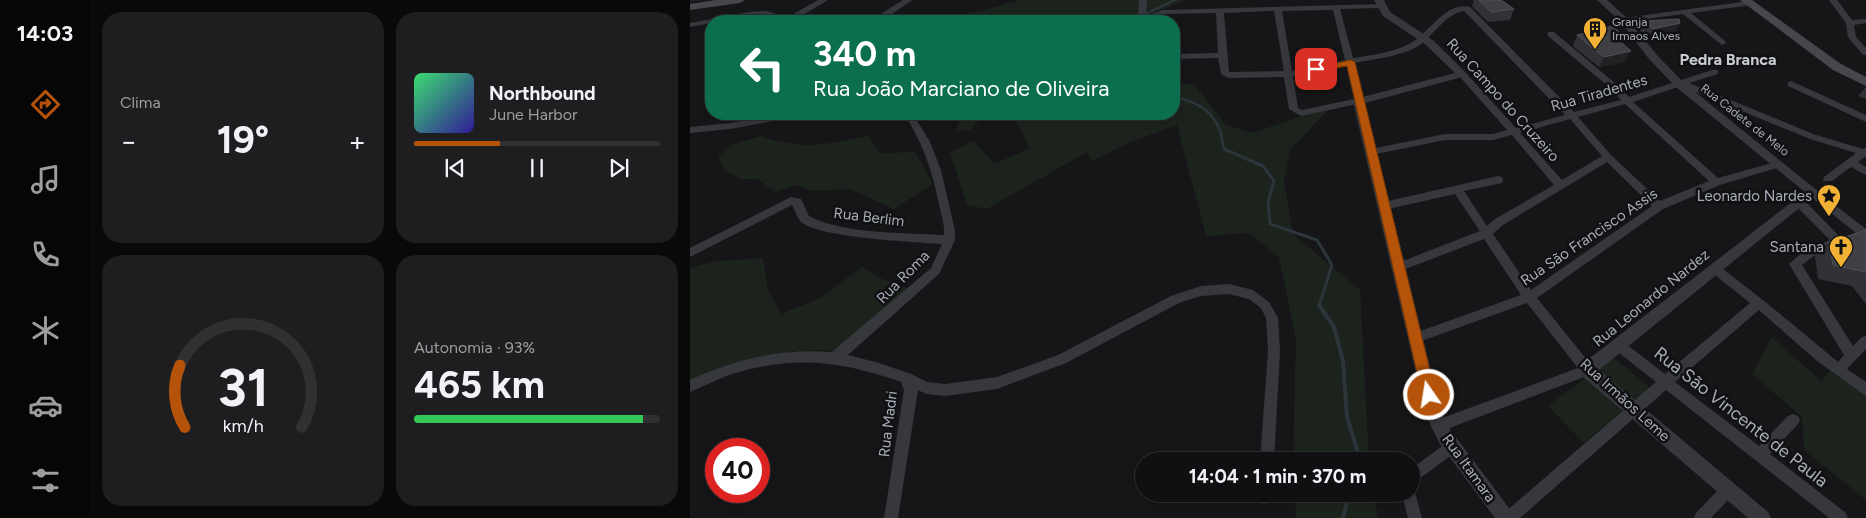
<!DOCTYPE html>
<html lang="pt">
<meta charset="utf-8">
<style>
:root{--surface:#101012;--page:#1e1e20;--text:#f1f3f6;--muted:#9c9d9f;--line:#303032;--accent:#b45309}
body{margin:0;font-family:Figtree,sans-serif;background:var(--page);color:var(--text);height:100vh;display:flex;flex-direction:column;font-size:19px;white-space:nowrap}
*{box-sizing:border-box;margin:0}
p{font-size:16px;color:var(--muted)}
.icon{flex:none;width:28px;height:28px;fill:none;stroke:currentColor;stroke-width:2;stroke-linecap:round;stroke-linejoin:round}
.map{position:relative;flex:1;overflow:hidden}
.side{display:flex;flex-direction:column;gap:12px;padding:12px;background:#09090a;width:600px}
.side>*{flex:none}
.top-card{position:absolute;left:15px;top:15px;width:475px;height:105px;border-radius:20px;box-shadow:0 2px 8px #0003,0 0 0 1px var(--line);background:#0b6e4f;color:#fff;overflow:hidden}
.speed{position:absolute;left:15px;top:438px;display:flex;gap:10px;font-size:25px;font-weight:700;text-align:center}
.speed>*{display:grid;place-content:center;width:65px;height:65px;border-radius:50%;background:var(--surface);box-shadow:0 2px 8px #0003,0 0 0 1px var(--line);line-height:1}
.speed .limit{border:8px solid #d22;background:#fff;color:#111}
.pin{position:absolute;display:grid;place-items:center;width:42px;height:42px;color:#fff;margin:-21px;border-radius:10px;box-shadow:0 2px 8px #0006}
.me{position:absolute;width:55px;margin:-28px;rotate:347deg;stroke-linejoin:round;filter:drop-shadow(0 0 4px #0008)}
.turn{display:flex;align-items:center;gap:18px;height:105px;padding:0 25px;font-size:22px}
.turn .icon{width:65px;height:65px;stroke-width:2.5}
.turn b{display:block;font-size:35px;line-height:42px}
.big{font-size:38px;font-weight:700;line-height:1.1}
.side .tile{flex:1;display:flex;flex-direction:column;justify-content:center;gap:8px;min-width:0;padding:0 18px;border-radius:20px;background:var(--page)}
.side .dial{align-items:center;gap:0}
.dial svg{height:130px;overflow:visible;fill:none;stroke:var(--line);stroke-width:7;stroke-linecap:round;text-anchor:middle}
.dial text{fill:var(--text);stroke:none}
.song{display:flex;align-items:center;gap:15px}
.cover{width:60px;height:60px;border-radius:8px;background:linear-gradient(135deg,hsl(140 70% 55%),hsl(250 70% 35%))}
.played{height:5px;border-radius:2px;background:linear-gradient(90deg,var(--accent) 35%,var(--line) 35%)}
.keys{display:flex;justify-content:space-around;direction:ltr}
.heat{display:flex;justify-content:space-between;align-items:center;font-size:28px;direction:ltr}
.charge{height:8px;border-radius:4px;background:linear-gradient(90deg,#34c759 93%,var(--line) 0)}
.side .tiles{flex:1;display:grid;gap:12px;grid-template-columns:repeat(2,1fr)}
.trip{position:absolute;left:445px;top:452px;width:285px;height:50px;border-radius:25px;background:var(--surface);box-shadow:0 2px 8px #0003,0 0 0 1px var(--line);font-weight:700;line-height:50px;text-align:center}
main{display:flex;flex:1;min-height:0}
.menu{display:flex;flex-direction:column;width:90px;justify-content:space-around;align-items:center;background:#060607;color:var(--muted)}
.menu .icon{width:35px;height:35px}
.menu .current{color:var(--accent)}
.menu b{font-size:22px;color:var(--text)}
.map>svg:first-child{display:block}
</style>
<main>
<nav class="menu">
<b>14:03</b>
<svg class="icon current" aria-label="directions" viewBox="0 0 24 24"><path d="M12 3l9 9-9 9-9-9zM9 14v-3h6M13 9l2 2-2 2"/></svg>
<svg class="icon" aria-label="music" viewBox="0 0 24 24"><path d="M9 18V5l10-2v13"/><circle cx="6" cy="18" r="3"/><circle cx="16" cy="16" r="3"/></svg>
<svg class="icon" aria-label="phone" viewBox="0 0 24 24"><path d="M5 4h4l2 5-3 2q2 4 5 5l2-3 5 2v4C11 20 4 13 5 4z"/></svg>
<svg class="icon" aria-label="climate" viewBox="0 0 24 24"><path d="M12 3v18M4 7l16 10M4 17L20 7"/></svg>
<svg class="icon" aria-label="car" viewBox="0 0 24 24"><path d="M5 17H2v-5l4-1 3-4h7l3 4 3 1v5h-3M9 17h6M6 11h13"/><circle cx="7" cy="17" r="2"/><circle cx="17" cy="17" r="2"/></svg>
<svg class="icon" aria-label="filters" viewBox="0 0 24 24"><path d="M4 7h16M4 17h16"/><circle cx="9" cy="7" r="2"/><circle cx="15" cy="17" r="2"/></svg>
</nav>
<section class="side">
<div class="tiles">
<div class="tile"><p>Clima</p>
<div class="heat"><a>−</a><b class="big">19°</b><a>+</a></div>
</div>
<div class="tile">
<div class="song"><i class="cover"></i><div><b>Northbound</b><p>June Harbor</p></div></div>
<div class="played"></div>
<div class="keys"><svg class="icon" aria-label="previous" viewBox="0 0 24 24"><path d="M18 5L8 12l10 7zM5 5v14"/></svg><svg class="icon" aria-label="pause" viewBox="0 0 24 24"><path d="M8 5v14M16 5v14"/></svg><svg class="icon" aria-label="next" viewBox="0 0 24 24"><path d="M6 5l10 7-10 7zM19 5v14"/></svg></div>
</div>
<div class="tile dial"><svg viewBox="0 0 100 80">
<path d="M14 69A42 42 0 1 1 86 69"/>
<path d="M14 69A42 42 0 0 1 11 31" stroke="#b45309"/>
<text x="50" y="56" font-size="32" font-weight="700">31</text>
<text x="50" y="72" font-size="11">km/h</text>
</svg></div>
<div class="tile"><p>Autonomia · 93%</p><b class="big">465 km</b><div class="charge"></div></div>
</div>
</section>
<div class="map">
<svg width="1176" height="518" viewBox="0 0 1176 518">
<rect width="100%" height="100%" fill="#161618"/>
<g fill="#1c231d">
<polygon points="331,0 497,0 444,21 251,21"/>
<polygon points="484,83 504,84 536,125 562,133 642,106 600,150 594,182 603,234 670,290 679,461 603,461 606,340 589,257 558,233 516,236 487,125 438,143 402,161 397,152 297,209 277,205 260,152 284,141 304,164 340,148 325,120 324,114 484,114"/>
<polygon points="270,114 295,114 281,130 267,131"/>
<path d="M71,136C111,151 138,144 178,136L190,153L225,152L243,184L204,209L160,189L122,191L107,185L85,192L67,179H50L35,170L28,157L44,144Z"/>
<polygon points="73,258 78,290 91,314 130,298 172,267 192,279 223,290 159,350 102,351 0,383 0,268 27,261"/>
<polygon points="1082,337 1131,381 1140,371 1176,395 1176,500 1114,450 1112,417 1062,374"/>
<polygon points="924,358 964,391 945,403 909,369"/>
<polygon points="898,376 933,409 894,443 858,406"/>
<polygon points="605,494 684,494 688,518 606,518"/>
</g>
<g fill="none" stroke-linecap="round" stroke-linejoin="round">
<g stroke="#2c353c" stroke-width="2.5">
<polyline points="440,21 485,0"/>
<path d="M484,97C509,102 524,111 532,136"/>
</g>
<polyline stroke="#2c353c" stroke-width="3" points="531,135 534,149 573,166 584,181 578,202 580,224 627,240 642,265 629,306"/>
<g stroke="#2c353c" stroke-width="4">
<polyline points="629,305 644,327 653,361 657,417 669,456 668,461"/>
<polyline points="653,518 659,494"/>
</g>
<g fill="#37383d" fill-rule="evenodd">
<polygon points="128,0 138,0 106,19 108,21 93,21 76,15 21,21 21,23 0,27 0,23 59,12 76,11 98,17"/>
<polygon points="213,0 222,0 192,21 176,21 186,17"/>
<path d="M449,0H457L456,16L473,10L693,4V8H690L650,9L663,58C681,55 702,53 719,44C739,34 755,1 780,7L884,112L931,100L920,88L858,36V32H864L926,84L939,97L1022,70H1028V74L999,83L1126,135L1173,149L1176,148V156L1168,162L1176,167V175L1161,167L1142,181H1134L1133,179L1134,177L1166,153L1120,139L991,86L943,102L1028,178L1089,161L1094,164L1093,166L1030,185L973,209L847,298L902,366L903,370L902,374L749,432L744,431L742,426L744,421L888,368L837,303L726,343L722,342L720,338L722,334L831,295L794,239L713,270H705L703,267L705,264L790,231L765,194L694,210L689,206L694,202L808,176L812,177L813,180L812,183L774,191L797,226L805,219L864,185L822,135L803,140H755L681,155L676,152L681,149L755,134H803L817,130L769,76L768,74L772,71L775,72L826,128L875,115L774,11C755,13 742,39 725,48C707,57 684,59 664,63L674,101L672,103L611,116L599,109L594,77L538,78L531,74L528,58L484,59V54L528,53L526,13L474,14L457,21H448ZM643,10L655,60L602,71L592,11ZM584,11L594,71L539,72L534,13ZM656,65L664,99L612,110L608,108L603,76ZM935,104L1019,181L970,201L921,155L888,117ZM880,119L912,156L872,180L830,133ZM917,162L962,206L841,290L803,234L813,225Z"/>
<polygon points="1139,0 1147,0 1162,20 1176,19 1176,23 1164,25 1166,37 1176,48 1176,55 1173,55 1158,37 1156,23"/>
<polygon points="1059,1 1062,1 1062,5 1001,13 1035,41 1036,43 1032,45 993,14 934,22 930,20 934,18"/>
<polygon points="1101,81 1176,115 1176,122 1098,86 1098,82"/>
<polygon points="90,114 110,114 105,117 40,129 0,133 0,127 40,123"/>
<path d="M214,114H223L240,142L251,170L265,231V240L249,274L158,355L189,363L221,374L237,382L255,384L307,377L368,355L481,296L511,286L539,284L563,290L579,302L588,318L590,351L584,461H570L578,351L576,318L571,308L559,299L539,294L511,296L489,303L376,363L307,389L255,396L236,394L228,390L208,518H194L214,390L211,382C151,361 105,355 42,374C28,379 14,386 0,392V380C45,359 92,348 142,352L241,268L252,244C225,242 130,238 111,222C107,218 105,210 102,205L0,257V248L101,197L111,199L119,216C152,234 216,233 254,235C255,227 252,217 250,209C243,174 234,144 214,114Z"/>
<polygon points="1123,188 1176,229 1176,239 1172,238 1119,195 1118,192 1119,189"/>
<polygon points="1109,198 1113,199 1154,241 1153,244 1122,257 1112,265 1163,346 1172,337 1176,336 1176,349 1157,369 1176,382 1176,396 1127,361 1069,310 985,382 1069,446 1098,416 1103,414 1108,416 1110,420 1108,424 1080,454 1156,513 1158,518 1139,518 976,390 830,518 812,518 814,513 966,382 924,349 922,345 924,341 928,340 932,341 975,374 1060,303 1020,271 1018,268 1020,265 1028,265 1078,304 1148,362 1154,355 1099,264 1114,251 1140,240 1105,205 1104,202"/>
<polygon points="762,439 767,441 769,446 767,451 721,485 721,469"/>
<polygon points="1038,483 1043,485 1045,490 1043,495 1021,518 1004,518 1006,513 1033,485"/>
<polygon points="721,488 724,489 732,518 718,518 712,494 721,494"/>
<polygon points="567,494 581,494 579,502 574,504 569,502"/>
</g>
<g fill="#37383d" fill-rule="evenodd">
<polygon points="684,0 694,0 700,12 744,41 777,74 776,76 675,103 747,395 756,423 762,432 822,512 825,518 805,518 750,444 741,426 731,395 663,101 665,99 765,73 736,45 693,16"/>
<polygon points="907,0 917,0 937,18 967,55 994,83 1129,192 909,370 1078,512 1081,518 1058,518 891,375 889,370 891,365 1115,192 986,87 959,59 931,22"/>
</g>
<g fill="#45474d" fill-rule="evenodd">
<polygon points="26,0 55,0 50,3 0,10 0,4"/>
<polygon points="1050,0 1062,0 1151,64 1176,77 1176,86 1143,70"/>
</g>
</g>
<g fill="#323236">
<polygon points="784,0 811,0 824,9 820,20 798,22 782,6"/>
<polygon points="955,21 984,34 957,40 950,31"/>
<polygon points="887,35 928,40 935,62 909,67 883,46"/>
<polygon points="1176,87 1176,99 1168,96"/>
<polygon points="1176,230 1176,304 1162,286 1128,279 1125,256 1139,242"/>
</g>
<g fill="#212124">
<polygon points="0,0 14,0 0,2"/>
<polygon points="990,23 984,34 957,40 963,29"/>
<polygon points="931,33 926,44 923,35"/>
<polygon points="941,51 935,62 909,67 914,57"/>
</g>
<g fill="#3f3f44" stroke="#4f5156">
<polygon points="789,0 811,0 824,9 801,12"/>
<polygon points="989,19 990,23 963,29 955,21"/>
<polygon points="922,26 931,33 923,35 941,51 914,57 887,35"/>
<polygon points="1176,230 1176,272 1143,265 1139,242"/>
</g>
<polygon fill="#b45309" stroke="#753606" points="661,60 665,62 746,395 744,399 739,401 734,399 732,395 657,66 626,72 621,69 626,67"/>
<defs>
<g id="building-pin" transform="scale(1.25)"><path d="M0 17L-7.5 6A9.5 9.5 0 1 1 7.5 6Z" fill="#f2b134" stroke="#111113"/><path d="M-4-6H4V6H1V3H-1V6H-4ZM-2.5-4.3h1.7v1.8h-1.7ZM.8-4.3h1.7v1.8H.8ZM-2.5-1h1.7V.8h-1.7ZM.8-1h1.7V.8H.8Z" fill="#111"/></g>
<g id="sight-pin" transform="scale(1.25)"><path d="M0 17L-7.5 6A9.5 9.5 0 1 1 7.5 6Z" fill="#f2b134" stroke="#111113"/><path d="M0-6L1.8-2.2L6-1.7L2.9 1.2L3.7 5.4L0 3.3L-3.7 5.4L-2.9 1.2L-6-1.7L-1.8-2.2Z" fill="#111"/></g>
<g id="church-pin" transform="scale(1.25)"><path d="M0 17L-7.5 6A9.5 9.5 0 1 1 7.5 6Z" fill="#f2b134" stroke="#111113"/><path d="M-1.2-6h2.4v3.5h3.3v2.4h-3.3V6h-2.4V-.1h-3.3v-2.4h3.3Z" fill="#111"/></g>
</defs>
<g fill-rule="evenodd">
<use href="#building-pin" x="905" y="29"/>
<use href="#sight-pin" x="1139" y="196"/>
<use href="#church-pin" x="1151" y="247"/>
</g>
<g text-anchor="middle" dominant-baseline="central" stroke-width="5" stroke-linejoin="round" paint-order="stroke">
<g font-size="12" fill="#a8adb8" stroke="#111113" text-anchor="start">
<text x="922" y="22">Granja<tspan x="922" dy="14">Irmaos Alves</tspan></text>
</g>
<g font-size="12" fill="#a8adb8" stroke="#111113">
<text transform="translate(1055 120) rotate(38)">Rua Cadete de Melo</text>
</g>
<g font-size="15" fill="#a8adb8" stroke="#111113">
<text transform="translate(909 93) rotate(-16)">Rua Tiradentes</text>
<text transform="translate(813 100) rotate(48)">Rua Campo do Cruzeiro</text>
<text transform="translate(179 217) rotate(7)">Rua Berlim</text>
<text transform="translate(899 237) rotate(-34)">Rua São Francisco Assis</text>
<text transform="translate(213 277) rotate(-45)">Rua Roma</text>
<text transform="translate(961 298) rotate(-39)">Rua Leonardo Nardez</text>
<text transform="translate(935 400) rotate(42)">Rua Irmãos Leme</text>
<text transform="translate(198 424) rotate(-83)">Rua Madri</text>
<text transform="translate(779 468) rotate(54)">Rua Itamara</text>
</g>
<g font-size="15" fill="#a8adb8" stroke="#111113" text-anchor="end">
<text x="1122" y="196">Leonardo Nardes</text>
<text x="1134" y="247">Santana</text>
</g>
<g font-size="16" font-weight="bold" fill="#c9ccd4" stroke="#111113">
<text x="1038" y="59">Pedra Branca</text>
</g>
<g font-size="18" fill="#a8adb8" stroke="#111113">
<text transform="translate(1051 417) rotate(38)">Rua São Vincente de Paula</text>
</g>
</g>
</svg>
<div class="speed"><div class="limit">40</div></div>
<div class="pin" style="left:626px;top:69px;background:#d93025"><svg class="icon" aria-label="arrive" viewBox="0 0 24 24"><path d="M6 21V4h12l-3 4 3 4H6"/></svg></div>
<svg class="me" style="left:739px;top:395px" viewBox="-20 -20 40 40"><circle r="17" fill="#b45309" stroke="#fff" stroke-width="3"/><path d="M0-11L8 9 0 5-8 9z" fill="#fff"/></svg>
<div class="trip">14:04 · 1 min · 370 m</div>
<div class="top-card">
<div class="turn"><svg class="icon" aria-label="left" viewBox="0 0 24 24"><path d="M17 20v-9H6M10 6l-5 5 5 5"/></svg><div><b>340 m</b>Rua João Marciano de Oliveira</div></div>
</div>
</div>
</main>
